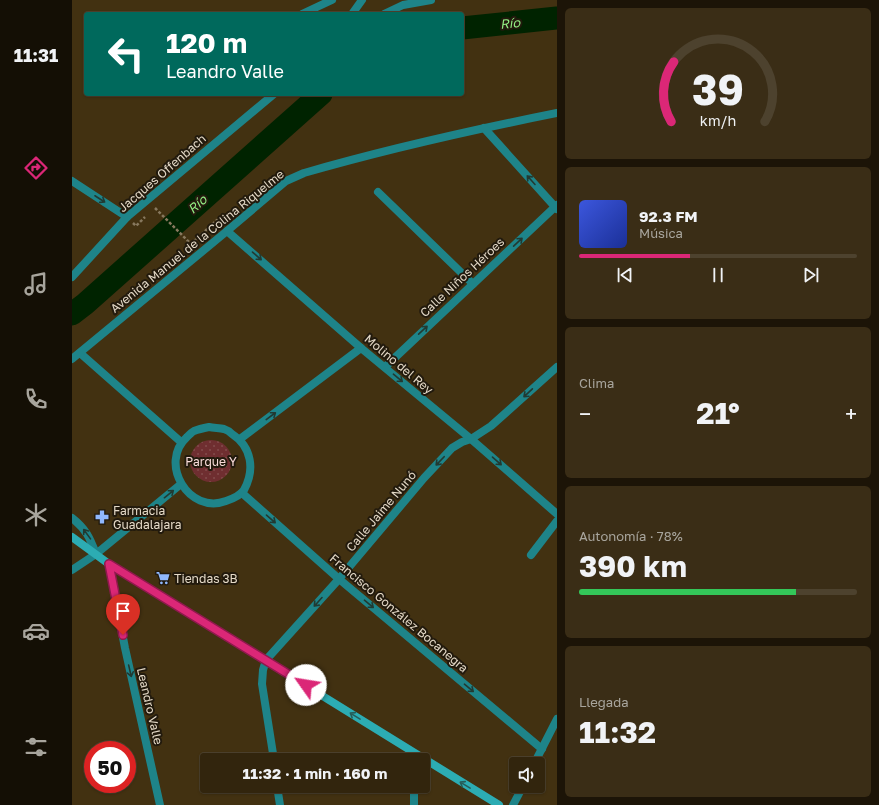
<!DOCTYPE html>
<html lang="es">
<meta charset="utf-8">
<style>
:root{--surface:#32250d;--page:#3a2d16;--text:#f1f3f6;--muted:#a8a59d;--line:#4d422e;--accent:#db2777}
body{margin:0;font-family:"Golos Text",sans-serif;background:var(--page);color:var(--text);height:100vh;display:flex;flex-direction:column;font-size:15px;white-space:nowrap}
*{box-sizing:border-box;margin:0}
p{font-size:13px;color:var(--muted)}
.icon{flex:none;width:22px;height:22px;fill:none;stroke:currentColor;stroke-width:2;stroke-linecap:round;stroke-linejoin:round}
.map{position:relative;flex:1;overflow:hidden}
.details{display:flex;flex-direction:column;gap:8px;padding:8px;background:#1c1407;width:322px}
.details>*{flex:none}
.top-card{position:absolute;left:12px;top:12px;width:380px;height:84px;border-radius:4px;box-shadow:0 1px 3px #0004,0 0 0 1px var(--line);background:#00695c;color:#fff;overflow:hidden}
.buttons{position:absolute;left:437px;top:757px;display:grid;gap:8px}
.buttons a{display:grid;place-items:center;width:36px;height:36px;border-radius:4px;background:var(--surface);box-shadow:0 1px 3px #0004,0 0 0 1px var(--line);font-size:20px}
.speed{position:absolute;left:12px;top:741px;display:flex;gap:8px;font-size:20px;font-weight:700;text-align:center}
.speed>*{display:grid;place-content:center;width:52px;height:52px;border-radius:50%;background:var(--surface);box-shadow:0 1px 3px #0004,0 0 0 1px var(--line);line-height:1}
.speed .limit{border:6px solid #d22;background:#fff;color:#111}
.pin{position:absolute;display:grid;place-items:center;width:34px;height:34px;color:#fff;margin:-41px -17px;border-radius:50% 50% 50% 0;rotate:-45deg;box-shadow:0 0 4px #0007}
.pin .icon{rotate:45deg}
.me{position:absolute;width:44px;margin:-22px;rotate:302deg;stroke-linejoin:round;filter:drop-shadow(0 0 3px #0008)}
.turn{display:flex;align-items:center;gap:14px;height:84px;padding:0 16px;font-size:18px}
.turn .icon{width:52px;height:52px;stroke-width:2.5}
.turn b{display:block;font-size:28px;line-height:34px}
.big{font-size:30px;font-weight:700;line-height:1.1}
.details .tile{flex:1;display:flex;flex-direction:column;justify-content:center;gap:6px;min-width:0;padding:0 14px;border-radius:6px;background:var(--page)}
.details .dial{align-items:center;gap:0}
.dial svg{height:104px;overflow:visible;fill:none;stroke:var(--line);stroke-width:7;stroke-linecap:round;text-anchor:middle}
.dial text{fill:var(--text);stroke:none}
.song{display:flex;align-items:center;gap:12px}
.cover{width:48px;height:48px;border-radius:6px;background:linear-gradient(135deg,hsl(230 70% 55%),hsl(230 70% 35%))}
.played{height:4px;border-radius:2px;background:linear-gradient(90deg,var(--accent) 40%,var(--line) 40%)}
.keys{display:flex;justify-content:space-around;direction:ltr}
.heat{display:flex;justify-content:space-between;align-items:center;font-size:22px;direction:ltr}
.charge{height:6px;border-radius:3px;background:linear-gradient(90deg,#34c759 78%,var(--line) 0)}
.trip{position:absolute;left:128px;top:753px;width:230px;height:40px;border-radius:4px;background:var(--surface);box-shadow:0 1px 3px #0004,0 0 0 1px var(--line);font-weight:700;line-height:40px;text-align:center}
main{display:flex;flex:1;min-height:0}
.menu{display:flex;flex-direction:column;width:72px;justify-content:space-around;align-items:center;background:#140f05;color:var(--muted)}
.menu .icon{width:28px;height:28px}
.menu .on{color:var(--accent)}
.menu b{font-size:18px;color:var(--text)}
.map>svg:first-child{display:block}
</style>
<main>
<nav class="menu">
<b>11:31</b>
<svg class="icon on" aria-label="directions" viewBox="0 0 24 24"><path d="M12 3l9 9-9 9-9-9zM9 14v-3h6M13 9l2 2-2 2"/></svg>
<svg class="icon" aria-label="music" viewBox="0 0 24 24"><path d="M9 18V5l10-2v13"/><circle cx="6" cy="18" r="3"/><circle cx="16" cy="16" r="3"/></svg>
<svg class="icon" aria-label="phone" viewBox="0 0 24 24"><path d="M5 4h4l2 5-3 2q2 4 5 5l2-3 5 2v4C11 20 4 13 5 4z"/></svg>
<svg class="icon" aria-label="climate" viewBox="0 0 24 24"><path d="M12 3v18M4 7l16 10M4 17L20 7"/></svg>
<svg class="icon" aria-label="car" viewBox="0 0 24 24"><path d="M5 17H2v-5l4-1 3-4h7l3 4 3 1v5h-3M9 17h6M6 11h13"/><circle cx="7" cy="17" r="2"/><circle cx="17" cy="17" r="2"/></svg>
<svg class="icon" aria-label="filters" viewBox="0 0 24 24"><path d="M4 7h16M4 17h16"/><circle cx="9" cy="7" r="2"/><circle cx="15" cy="17" r="2"/></svg>
</nav>
<div class="map">
<svg width="485" height="805" viewBox="0 0 485 805">
<defs>
<pattern id="grass-dots" width="8" height="8" patternUnits="userSpaceOnUse"><rect width="8" height="8" fill="#6f2e30"/><path d="M2 2h.1M6 6h.1" fill="none" stroke="#834c4c" stroke-width="1.8" stroke-linecap="round"/></pattern>
</defs>
<rect width="100%" height="100%" fill="#423111"/>
<circle fill="url(#grass-dots)" cx="139" cy="461" r="21"/>
<g fill="none" stroke-linecap="round" stroke-linejoin="round">
<g stroke="#002300" stroke-width="23">
<polyline points="390,28 485,18"/>
<polyline points="0,314 13,304 249,94"/>
</g>
<g stroke="#87785e" stroke-width="2.5" stroke-dasharray="3 2" stroke-linecap="butt">
<polyline points="83,208 119,244 145,220 149,225"/>
<polyline points="61,223 64,226 73,217"/>
</g>
<g stroke="#1e8489" stroke-width="8">
<polyline points="230,14 260,0"/>
<polyline points="280,14 290,0"/>
<polyline points="312,14 331,5 359,0"/>
<polyline points="0,181 55,217"/>
<polyline points="306,192 401,284"/>
<polyline points="0,277 55,217 202,94"/>
<polyline points="8,353 109,442"/>
<polyline points="0,359 155,231"/>
<polyline points="313,367 485,205"/>
<path d="M137,427C142,428 148,428 152,429C155,430 158,432 160,434C180,447 183,470 172,490C168,496 160,499 154,501C117,515 86,463 115,437C117,435 120,432 122,431C127,429 132,428 137,427Z"/>
<polyline points="168,439 289,348"/>
<polyline points="170,493 267,579 470,749"/>
<path d="M0,518C14,529 18,538 24,554L109,484"/>
<polyline points="459,555 485,521"/>
<polyline points="341,753 342,760"/>
<polyline points="202,760 190,684 191,670 194,660 267,579 352,478 380,448 390,442 399,439 419,426 485,367"/>
<polyline points="462,764 485,719"/>
<polyline points="205,786 208,805"/>
<polyline points="342,786 342,805"/>
<polyline points="441,805 451,786"/>
</g>
<g stroke="#1e8489" stroke-width="8">
<path d="M485,113C400,130 315,149 232,173L214,181L155,231L289,348L399,439L485,514"/>
<polyline points="412,128 485,209"/>
<polyline points="37,564 53,648 88,805"/>
<polyline points="0,570 24,554"/>
</g>
<polyline stroke="#2cacb3" stroke-width="8" points="0,537 37,564 427,805"/>
</g>
<defs><path id="oneway-shaft" d="M-6 0H5M1.5-3L5.5 0L1.5 3" fill="none" stroke-width="1.6" stroke-linecap="round" stroke-linejoin="round"/></defs>
<g stroke="#213a32">
<use href="#oneway-shaft" transform="translate(459 180) rotate(-132)"/>
<use href="#oneway-shaft" transform="translate(28 199) rotate(33)"/>
<use href="#oneway-shaft" transform="translate(446 242) rotate(-43)"/>
<use href="#oneway-shaft" transform="translate(185 256) rotate(41)"/>
<use href="#oneway-shaft" transform="translate(351 330) rotate(-43)"/>
<use href="#oneway-shaft" transform="translate(326 378) rotate(40)"/>
<use href="#oneway-shaft" transform="translate(456 393) rotate(137)"/>
<use href="#oneway-shaft" transform="translate(199 416) rotate(-37)"/>
<use href="#oneway-shaft" transform="translate(368 461) rotate(134)"/>
<use href="#oneway-shaft" transform="translate(425 461) rotate(41)"/>
<use href="#oneway-shaft" transform="translate(97 494) rotate(-39)"/>
<use href="#oneway-shaft" transform="translate(199 519) rotate(41)"/>
<use href="#oneway-shaft" transform="translate(15 534) rotate(-126)"/>
<use href="#oneway-shaft" transform="translate(246 602) rotate(132)"/>
<use href="#oneway-shaft" transform="translate(297 604) rotate(40)"/>
<use href="#oneway-shaft" transform="translate(58 671) rotate(77)"/>
<use href="#oneway-shaft" transform="translate(397 688) rotate(40)"/>
</g>
<g stroke="#265c58">
<use href="#oneway-shaft" transform="translate(283 716) rotate(-148)"/>
<use href="#oneway-shaft" transform="translate(393 785) rotate(-149)"/>
</g>
<g fill="none" stroke-linecap="round" stroke-linejoin="round">
<g stroke="#8e194d" stroke-width="10">
<polyline id="route" points="51,635 37,564 234,685"/>
</g>
<use href="#route" stroke="#db2777" stroke-width="7"/>
</g>
<defs>
<g id="pharmacy-bare" transform="scale(1.08)"><path d="M-2-6h4v4h4v4h-4v4h-4v-4h-4v-4h4Z" fill="#90b8fd" stroke="#221a0d" stroke-width="2.5" paint-order="stroke"/></g>
<g id="supermarket-bare" transform="scale(1.08)"><path d="M-6-5.5h2.5l.6 2H6L4.5 2H-2.5L-4.4-4H-6ZM-1.5 3.2a1.3 1.3 0 1 0 .1 0ZM3 3.2a1.3 1.3 0 1 0 .1 0Z" fill="#90b8fd" stroke="#221a0d" stroke-width="2.5" paint-order="stroke"/></g>
</defs>
<g fill-rule="evenodd">
<use href="#pharmacy-bare" x="30" y="517"/>
<use href="#supermarket-bare" x="91" y="578"/>
</g>
<g text-anchor="middle" dominant-baseline="central" stroke-width="4" stroke-linejoin="round" paint-order="stroke">
<g font-size="12" fill="#e5dac8" stroke="#221a0d">
<text transform="translate(90 173) rotate(-41)">Jacques Offenbach</text>
<text transform="translate(125 241) rotate(-39)">Avenida Manuel de la Colina Riquelme</text>
<text transform="translate(390 277) rotate(-43)">Calle Niños Héroes</text>
<text transform="translate(327 364) rotate(40)">Molino del Rey</text>
<text transform="translate(309 511) rotate(-50)">Calle Jaime Nunó</text>
<text transform="translate(327 613) rotate(40)">Francisco González Bocanegra</text>
<text transform="translate(78 706) rotate(77)">Leandro Valle</text>
</g>
<g font-size="12" fill="#f9dcda" stroke="#221a0d">
<text x="139" y="461">Parque Y</text>
</g>
<g font-size="12" fill="#e5dac8" stroke="#221a0d" text-anchor="start">
<text x="41" y="510">Farmacia<tspan x="41" dy="14">Guadalajara</tspan></text>
<text x="102" y="578">Tiendas 3B</text>
</g>
<g font-size="13" font-style="italic" fill="#92ec83" stroke="#221a0d">
<text transform="translate(438 23) rotate(-6)">Río</text>
<text transform="translate(125 204) rotate(-41)">Río</text>
</g>
</g>
</svg>
<div class="buttons">
<a><svg class="icon" aria-label="sound" viewBox="0 0 24 24"><path d="M4 9h4l5-4v14l-5-4H4zM17 9q2 3 0 6"/></svg></a>
</div>
<div class="speed"><div class="limit">50</div></div>
<div class="pin" style="left:51px;top:635px;background:#d93025"><svg class="icon" aria-label="arrive" viewBox="0 0 24 24"><path d="M6 21V4h12l-3 4 3 4H6"/></svg></div>
<svg class="me" style="left:234px;top:685px" viewBox="-20 -20 40 40"><circle r="19" fill="#fff"/><path d="M0-13L10 11 0 6-10 11z" fill="#db2777"/></svg>
<div class="trip">11:32 · 1 min · 160 m</div>
<div class="top-card">
<div class="turn"><svg class="icon" aria-label="left" viewBox="0 0 24 24"><path d="M17 20v-9H6M10 6l-5 5 5 5"/></svg><div><b>120 m</b>Leandro Valle</div></div>
</div>
</div>
<section class="details">
<div class="tile dial"><svg viewBox="0 0 100 80">
<path d="M14 69A42 42 0 1 1 86 69"/>
<path d="M14 69A42 42 0 0 1 16 23" stroke="#db2777"/>
<text x="50" y="56" font-size="32" font-weight="700">39</text>
<text x="50" y="72" font-size="11">km/h</text>
</svg></div>
<div class="tile">
<div class="song"><i class="cover"></i><div><b>92.3 FM</b><p>Música</p></div></div>
<div class="played"></div>
<div class="keys"><svg class="icon" aria-label="previous" viewBox="0 0 24 24"><path d="M18 5L8 12l10 7zM5 5v14"/></svg><svg class="icon" aria-label="pause" viewBox="0 0 24 24"><path d="M8 5v14M16 5v14"/></svg><svg class="icon" aria-label="next" viewBox="0 0 24 24"><path d="M6 5l10 7-10 7zM19 5v14"/></svg></div>
</div>
<div class="tile"><p>Clima</p>
<div class="heat"><a>−</a><b class="big">21°</b><a>+</a></div>
</div>
<div class="tile"><p>Autonomía · 78%</p><b class="big">390 km</b><div class="charge"></div></div>
<div class="tile"><p>Llegada</p><b class="big">11:32</b></div>
</section>
</main>
